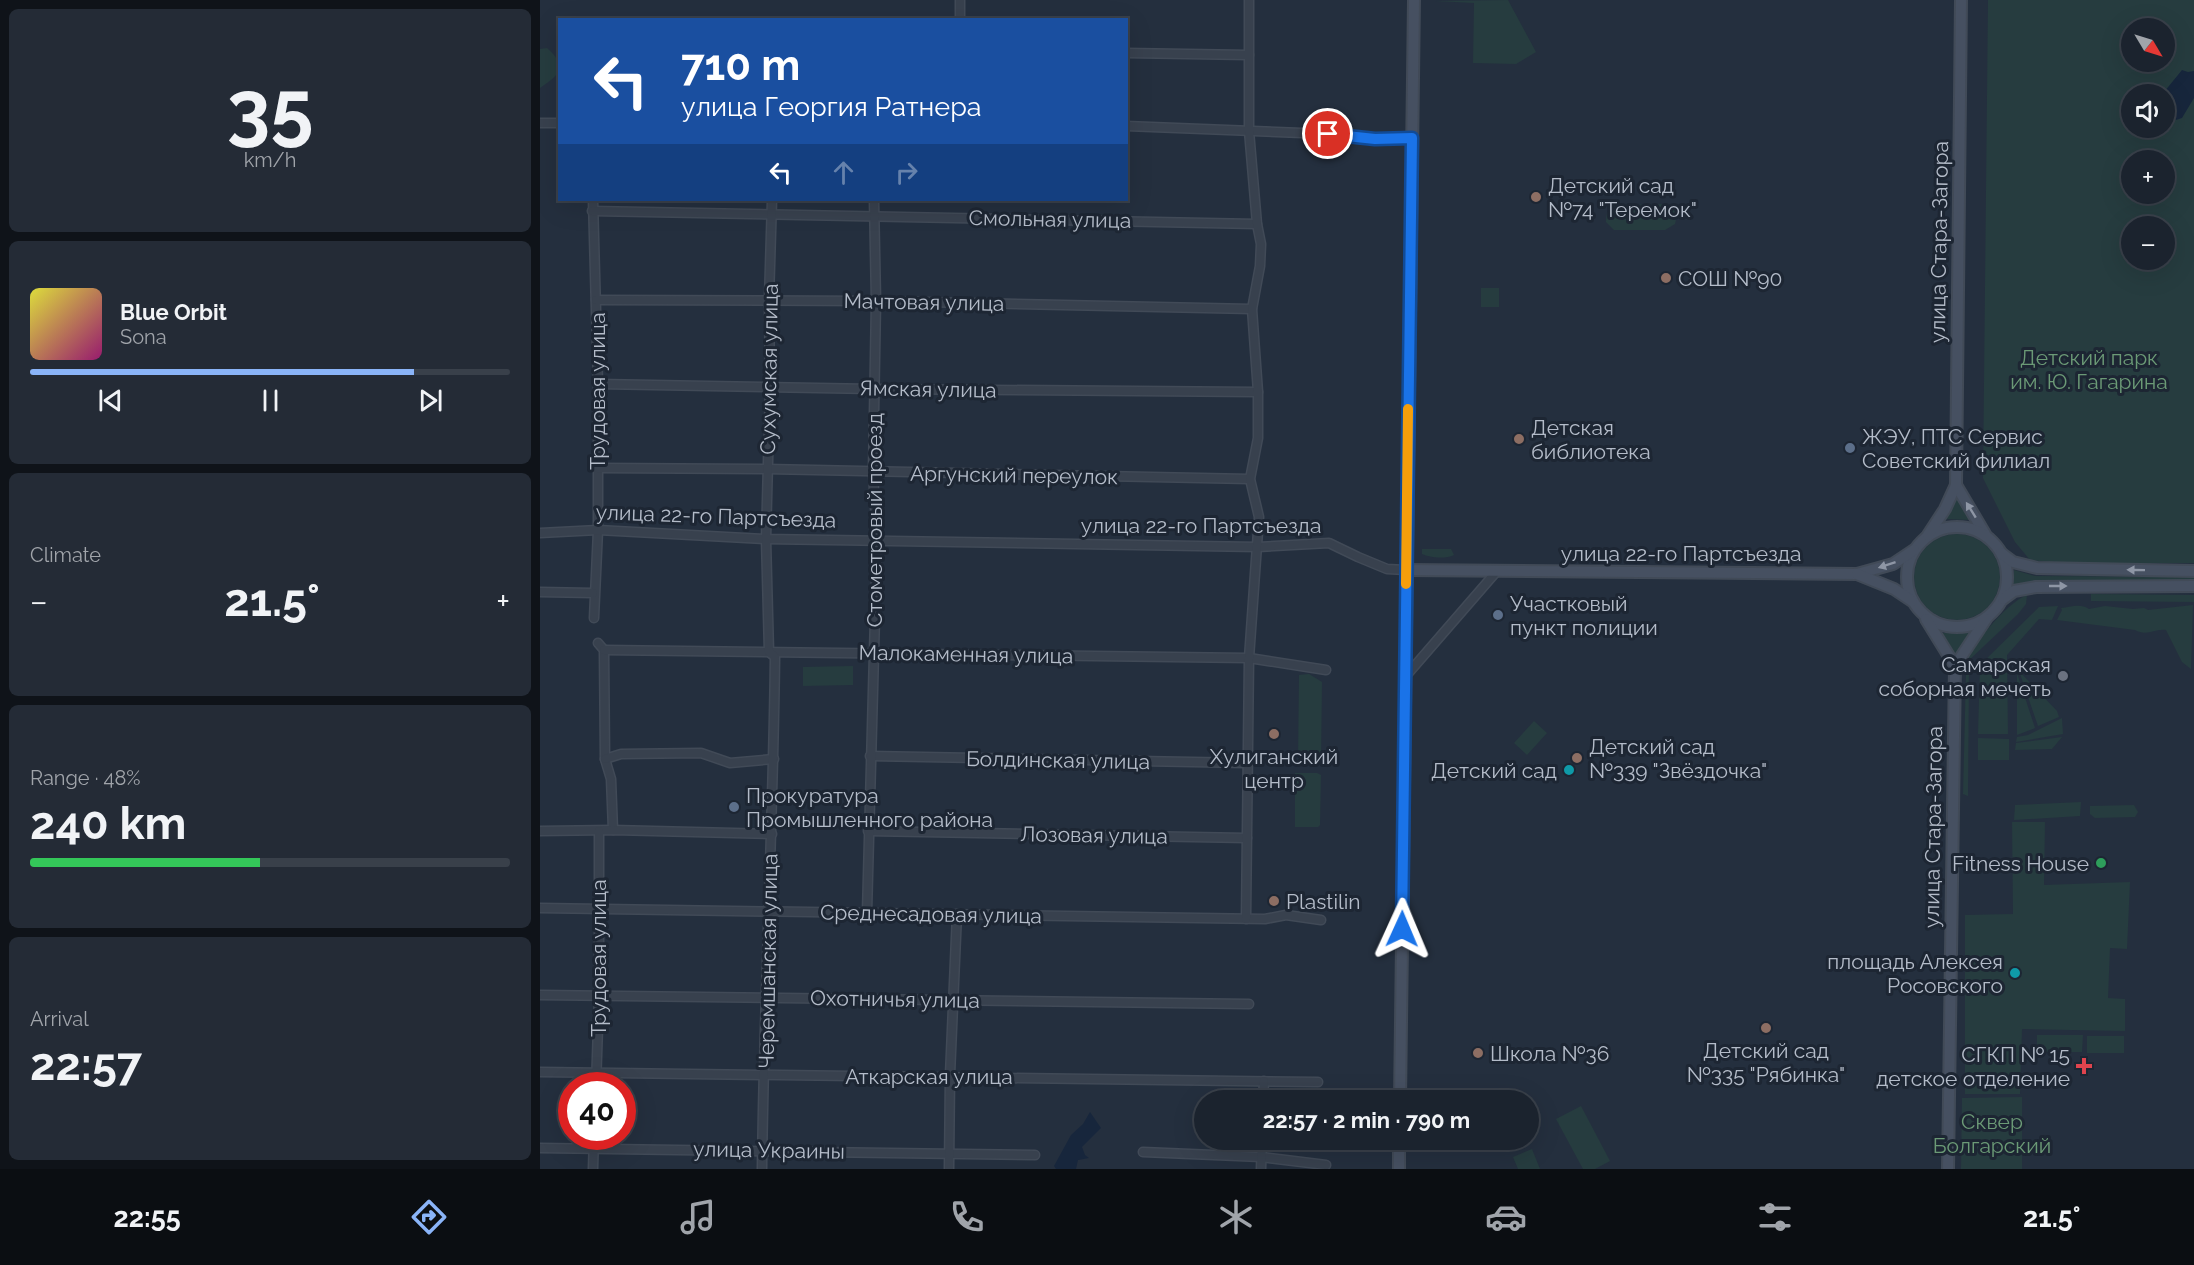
<!DOCTYPE html>
<meta charset="utf-8">
<style>
:root{--surface:#1b232e;--page:#242b36;--text:#f1f3f6;--muted:#a0a4aa;--line:#39404a;--accent:#8ab4f8}
body{margin:0;font-family:Raleway,sans-serif;background:var(--page);color:var(--text);height:100vh;display:flex;flex-direction:column;font-size:22px;white-space:nowrap}
*{box-sizing:border-box;margin:0}
p{font-size:20px;color:var(--muted)}
.icon{flex:none;width:33px;height:33px;fill:none;stroke:currentColor;stroke-width:2;stroke-linecap:round;stroke-linejoin:round}
.map{position:relative;flex:1;overflow:hidden}
.panel{display:flex;flex-direction:column;gap:9px;padding:9px;background:#0f1319;width:540px}
.panel>*{flex:none}
.banner{position:absolute;left:18px;top:18px;width:570px;height:183px;border-radius:0px;box-shadow:0 6px 24px #0002,0 0 0 2px var(--line);background:#1a4fa0;color:#fff;overflow:hidden}
.needle{width:39px;rotate:128deg}
.fabs{position:absolute;left:1581px;top:18px;display:grid;gap:12px}
.fabs a{display:grid;place-items:center;width:54px;height:54px;border-radius:50%;background:var(--surface);box-shadow:0 6px 24px #0002,0 0 0 2px var(--line);font-size:30px}
.speed{position:absolute;left:18px;top:1072px;display:flex;gap:12px;font-size:30px;font-weight:700;text-align:center}
.speed>*{display:grid;place-content:center;width:78px;height:78px;border-radius:50%;background:var(--surface);box-shadow:0 6px 24px #0002,0 0 0 2px var(--line);line-height:1}
.speed .limit{border:9px solid #d22;background:#fff;color:#111}
.pin{position:absolute;display:grid;place-items:center;width:51px;height:51px;color:#fff;margin:-26px;border:3px solid #fff;border-radius:50%;box-shadow:0 2px 6px #0007}
.me{position:absolute;width:66px;margin:-33px;rotate:1deg;stroke-linejoin:round;filter:drop-shadow(0 0 4px #0008)}
.turn{display:flex;align-items:center;gap:21px;height:126px;padding:0 24px;font-size:27px}
.turn .icon{width:78px;height:78px;stroke-width:2.5}
.turn b{display:block;font-size:42px;line-height:51px}
.lanes{display:flex;align-items:center;height:57px;padding:0 24px;background:#0003;justify-content:center;gap:30px;direction:ltr}
.lanes .off{opacity:.35}
.big{font-size:45px;font-weight:700;line-height:1.1}
.panel .widget{flex:1;display:flex;flex-direction:column;justify-content:center;gap:9px;min-width:0;padding:0 21px;border-radius:9px;background:var(--page)}
.panel .dial{align-items:center;gap:0}
.dial b{font-size:78px;line-height:1}
.song{display:flex;align-items:center;gap:18px}
.cover{width:72px;height:72px;border-radius:9px;background:linear-gradient(135deg,hsl(60 70% 55%),hsl(320 70% 35%))}
.played{height:6px;border-radius:3px;background:linear-gradient(90deg,var(--accent) 80%,var(--line) 80%)}
.keys{display:flex;justify-content:space-around;direction:ltr}
.heat{display:flex;justify-content:space-between;align-items:center;font-size:33px;direction:ltr}
.charge{height:9px;border-radius:4px;background:linear-gradient(90deg,#34c759 48%,var(--line) 0)}
.trip{position:absolute;left:654px;top:1090px;width:345px;height:60px;border-radius:30px;background:var(--surface);box-shadow:0 6px 24px #0002,0 0 0 2px var(--line);font-weight:700;line-height:60px;text-align:center}
.menu{display:flex;height:96px;justify-content:space-around;align-items:center;background:#0b0e12;color:var(--muted)}
.menu .icon{width:42px;height:42px}
.menu .selected{color:var(--accent)}
.menu b{font-size:27px;color:var(--text)}
main{display:flex;flex:1;min-height:0}
.map>svg:first-child{display:block}
</style>
<main>
<section class="panel">
<div class="widget dial"><b>35</b><p>km/h</p></div>
<div class="widget">
<div class="song"><i class="cover"></i><div><b>Blue Orbit</b><p>Sona</p></div></div>
<div class="played"></div>
<div class="keys"><svg class="icon" aria-label="previous" viewBox="0 0 24 24"><path d="M18 5L8 12l10 7zM5 5v14"/></svg><svg class="icon" aria-label="pause" viewBox="0 0 24 24"><path d="M8 5v14M16 5v14"/></svg><svg class="icon" aria-label="next" viewBox="0 0 24 24"><path d="M6 5l10 7-10 7zM19 5v14"/></svg></div>
</div>
<div class="widget"><p>Climate</p>
<div class="heat"><a>−</a><b class="big">21.5°</b><a>+</a></div>
</div>
<div class="widget"><p>Range · 48%</p><b class="big">240 km</b><div class="charge"></div></div>
<div class="widget"><p>Arrival</p><b class="big">22:57</b></div>
</section>
<div class="map">
<svg width="1654" height="1169" viewBox="0 0 1654 1169">
<rect width="100%" height="100%" fill="#242f3e"/>
<g fill="#263c3f" fill-rule="evenodd">
<polygon points="968,0 996,52 976,64 933,63 934,3 895,1"/>
<path d="M1448,0H1654V563H1518L1490,560L1475,542L1443,478ZM1592,28H1624V62H1592ZM1592,94H1624V128H1592ZM1592,160H1624V194H1592ZM1592,226H1624V260H1592Z"/>
<path d="M7,48C29,67 19,75 0,88V49Z"/>
<path d="M1126,204C1136,208 1138,214 1135,224L1125,230H1074L1066,222C1066,213 1068,209 1075,205Z"/>
<rect x="941" y="288" width="18" height="19"/>
<polygon points="1416,493 1431,520 1404,519"/>
<circle cx="1417" cy="577" r="43"/>
<path d="M882,549H911L914,555C906,559 890,558 882,554Z"/>
<polygon points="1474,570 1495,576 1654,577 1654,581 1515,580 1495,581 1473,587"/>
<polygon points="1551,594 1654,595 1654,602 1551,601"/>
<path d="M1487,595L1486,604L1478,614L1427,662C1433,643 1468,602 1487,595Z"/>
<path d="M1653,605L1651,669L1642,662L1626,630C1615,628 1607,637 1595,630L1517,620L1522,610L1521,608C1530,607 1541,603 1549,609L1565,606L1593,609L1604,608L1608,610Z"/>
<polygon points="1518,606 1512,620 1499,619 1467,655 1468,734 1438,734 1440,665 1499,607"/>
<polygon points="1401,633 1430,633 1414,659"/>
<polygon points="313,666 313,685 263,686 263,667"/>
<polygon points="1479,671 1517,711 1519,717 1498,726"/>
<polygon points="1426,673 1429,673 1428,796 1423,794"/>
<polygon points="1477,673 1495,728 1477,735"/>
<polygon points="769,674 782,682 781,762 770,759 769,762 758,762 759,675"/>
<polygon points="1522,718 1523,734 1476,742 1477,737 1488,735"/>
<polygon points="994,721 1007,733 987,755 974,743"/>
<polygon points="1522,737 1512,749 1475,750 1476,743"/>
<polygon points="1438,738 1469,739 1469,760 1438,760"/>
<polygon points="755,773 777,773 781,775 780,825 778,827 755,827"/>
<polygon points="1541,802 1540,816 1474,820 1475,805"/>
<polygon points="1594,805 1598,812 1595,817 1555,818 1550,814 1550,806"/>
<polygon points="1472,822 1505,822 1504,885 1590,882 1587,949 1570,948 1568,998 1585,999 1585,1031 1482,1029 1480,1094 1425,1094 1425,915 1473,914"/>
<polygon points="1497,1035 1543,1035 1542,1052 1497,1052"/>
<rect x="1547" y="1036" width="37" height="17"/>
<polygon points="1482,1097 1482,1169 1421,1169 1422,1098"/>
<polygon points="1041,1106 1070,1161 1055,1169 1043,1169 1016,1119"/>
<polygon points="992,1149 1000,1169 978,1169 973,1157"/>
</g>
<g fill="#17263c">
<polygon points="1642,70 1648,72 1654,71 1654,98 1642,118 1636,120 1629,112 1629,103 1624,92"/>
<polygon points="550,1112 561,1128 542,1147 545,1155 549,1158 538,1160 536,1169 516,1169 514,1166 531,1135 543,1124"/>
</g>
<g fill="none" stroke-linecap="round" stroke-linejoin="round">
<g stroke="#414a57" stroke-width="11">
<g id="street">
<polyline points="420,20 420,0"/>
<polyline points="586,53 709,55"/>
<polyline points="0,123 20,123"/>
<polyline points="586,126 788,134 835,139 872,138"/>
<polyline points="53,200 58,384 58,530 54,618"/>
<polyline points="52,211 717,224"/>
<polyline points="56,300 336,301 712,309"/>
<polyline points="58,384 334,389 718,392"/>
<polyline points="57,468 227,469 710,479"/>
<polyline points="0,533 58,530 226,539 718,547 789,543 818,557 847,569 866,570"/>
<polyline points="0,592 53,593"/>
<polyline points="58,643 64,650 65,759 71,779 73,830"/>
<polyline points="64,650 709,658 786,670"/>
<polyline points="865,677 957,571"/>
<polyline points="330,756 707,763"/>
<polyline points="65,759 81,754 161,753 190,763 234,759"/>
<polyline points="0,831 73,830 232,834"/>
<polyline points="328,831 707,838"/>
<polyline points="0,908 725,919 746,915 781,920"/>
<polyline points="327,913 337,542 333,472 336,301 334,200"/>
<polyline points="706,919 709,658 719,517 710,479 718,438 718,392 712,309 720,266 721,244 717,224 709,131 709,0"/>
<polyline points="0,995 709,1004"/>
<polyline points="0,1072 778,1082"/>
<polyline points="56,1086 59,997 59,831"/>
<polyline points="723,1101 724,1081"/>
<polyline points="0,1148 495,1155"/>
<polyline points="603,1152 721,1157 786,1165"/>
<polyline points="53,1169 54,1137"/>
<path d="M222,1169C224,998 233,828 235,657L229,652L226,539L230,386L229,299L232,200"/>
<polyline points="409,1169 410,1075 417,914"/>
<polyline points="721,1169 722,1140"/>
</g>
</g>
<g stroke="#414a57" stroke-width="14">
<g id="secondary">
<polyline points="1416,485 1445,534"/>
<circle cx="1417" cy="577" r="50"/>
<polyline points="1388,535 1405,509 1416,485 1421,0"/>
<polyline points="1461,553 1473,562 1497,568 1654,571"/>
<polyline points="866,570 1317,574 1353,564 1374,550"/>
<polyline points="1317,574 1354,589 1372,601"/>
<polyline points="1463,599 1474,591 1496,587 1654,586"/>
<polyline points="1386,619 1415,666"/>
<polyline points="860,1101 874,0"/>
<polyline points="859,1169 859,1140"/>
<polyline points="1408,1169 1415,666 1446,619"/>
</g>
</g>
<use href="#street" stroke="#38414e" stroke-width="8"/>
<use href="#secondary" stroke="#465061" stroke-width="10"/>
</g>
<defs><path id="oneway-solid" d="M-6-.8H1V-3.2L6.5 0L1 3.2V.8H-6Z" transform="scale(1.5)"/></defs>
<g fill="#8e96a5">
<use href="#oneway-solid" transform="translate(1431 510) rotate(-122)"/>
<use href="#oneway-solid" transform="translate(1347 565) rotate(162)"/>
<use href="#oneway-solid" transform="translate(1596 570) rotate(-179)"/>
<use href="#oneway-solid" transform="translate(1518 586)"/>
</g>
<g fill="none" stroke-linecap="round" stroke-linejoin="round">
<g stroke="#114b97" stroke-width="15">
<polyline id="route" points="788,134 835,139 872,138 862,929"/>
</g>
<use href="#route" stroke="#1a73e8" stroke-width="10"/>
<polyline stroke="#f59e0b" stroke-width="10" points="866,584 868,409"/>
</g>
<g fill="#8d6e63" stroke="#1d2633" stroke-width="2">
<circle cx="996" cy="197" r="6"/>
<circle cx="1126" cy="278" r="6"/>
<circle cx="979" cy="439" r="6"/>
<circle cx="734" cy="734" r="6"/>
<circle cx="1037" cy="758" r="6"/>
<circle cx="734" cy="901" r="6"/>
<circle cx="1226" cy="1028" r="6"/>
<circle cx="938" cy="1053" r="6"/>
</g>
<g fill="#5c6f8a" stroke="#1d2633" stroke-width="2">
<circle cx="1310" cy="448" r="6"/>
<circle cx="958" cy="615" r="6"/>
<circle cx="194" cy="807" r="6"/>
</g>
<circle fill="#6b7280" stroke="#1d2633" stroke-width="2" cx="1523" cy="676" r="6"/>
<g fill="#0f9aa8" stroke="#1d2633" stroke-width="2">
<circle cx="1029" cy="770" r="6"/>
<circle cx="1475" cy="973" r="6"/>
</g>
<circle fill="#2e9e5b" stroke="#1d2633" stroke-width="2" cx="1561" cy="863" r="6"/>
<path fill="#e0444e" stroke="#1d2633" stroke-width="2" d="M1541 1057h6v6h6v6h-6v6h-6v-6h-6v-6h6z"/>
<g text-anchor="middle" dominant-baseline="central" stroke-width="6" stroke-linejoin="round" paint-order="stroke">
<g font-size="21" fill="#b4bcc9" stroke="#1d2633" text-anchor="start">
<text x="1008" y="185">Детский сад<tspan x="1008" dy="24">№74 "Теремок"</tspan></text>
<text x="1138" y="278">СОШ №90</text>
<text x="991" y="427">Детская<tspan x="991" dy="24">библиотека</tspan></text>
<text x="1322" y="436">ЖЭУ, ПТС Сервис<tspan x="1322" dy="24">Советский филиал</tspan></text>
<text x="970" y="603">Участковый<tspan x="970" dy="24">пункт полиции</tspan></text>
<text x="1511" y="664" text-anchor="end">Самарская<tspan x="1511" dy="24">соборная мечеть</tspan></text>
<text x="1049" y="746">Детский сад<tspan x="1049" dy="24">№339 "Звёздочка"</tspan></text>
<text x="734" y="756" text-anchor="middle">Хулиганский<tspan x="734" dy="24">центр</tspan></text>
<text x="1017" y="770" text-anchor="end">Детский сад</text>
<text x="206" y="795">Прокуратура<tspan x="206" dy="24">Промышленного района</tspan></text>
<text x="1549" y="863" text-anchor="end">Fitness House</text>
<text x="746" y="901">Plastilin</text>
<text x="1463" y="961" text-anchor="end">площадь Алексея<tspan x="1463" dy="24">Росовского</tspan></text>
<text x="1226" y="1050" text-anchor="middle">Детский сад<tspan x="1226" dy="24">№335 "Рябинка"</tspan></text>
<text x="950" y="1053">Школа №36</text>
<text x="1530" y="1054" text-anchor="end">СГКП № 15<tspan x="1530" dy="24">детское отделение</tspan></text>
</g>
<g font-size="21" fill="#b4bcc9" stroke="#1d2633">
<text transform="translate(510 219) rotate(1)">Смольная улица</text>
<text transform="translate(1399 242) rotate(-89)">улица Стара-Загора</text>
<text transform="translate(384 302) rotate(1)">Мачтовая улица</text>
<text transform="translate(229 369) rotate(-89)">Сухумская улица</text>
<text transform="translate(388 389) rotate(1)">Ямская улица</text>
<text transform="translate(57 391) rotate(-90)">Трудовая улица</text>
<text transform="translate(474 475) rotate(1)">Аргунский переулок</text>
<text transform="translate(176 516) rotate(2)">улица 22-го Партсъезда</text>
<text transform="translate(334 520) rotate(-90)">Стометровый проезд</text>
<text x="661" y="525">улица 22-го Партсъезда</text>
<text x="1141" y="553">улица 22-го Партсъезда</text>
<text transform="translate(426 654) rotate(1)">Малокаменная улица</text>
<text transform="translate(518 760) rotate(1)">Болдинская улица</text>
<text transform="translate(1393 827) rotate(-89)">улица Стара-Загора</text>
<text transform="translate(554 835) rotate(1)">Лозовая улица</text>
<text transform="translate(391 914) rotate(1)">Среднесадовая улица</text>
<text transform="translate(58 958) rotate(-90)">Трудовая улица</text>
<text transform="translate(228 961) rotate(-89)">Черемшанская улица</text>
<text transform="translate(355 999) rotate(1)">Охотничья улица</text>
<text x="389" y="1076">Аткарская улица</text>
<text transform="translate(229 1150) rotate(1)">улица Украины</text>
</g>
<g font-size="21" fill="#6b9a76" stroke="#1d2633">
<text x="1549" y="357">Детский парк<tspan x="1549" dy="24">им. Ю. Гагарина</tspan></text>
<text x="1452" y="1121">Сквер<tspan x="1452" dy="24">Болгарский</tspan></text>
</g>
</g>
</svg>
<div class="fabs">
<a><svg class="needle" viewBox="-14 -14 28 28"><path d="M0-13l5 13h-10z" fill="#e53935"/><path d="M0 13l5-13h-10z" fill="#a0a4aa"/></svg></a>
<a><svg class="icon" aria-label="sound" viewBox="0 0 24 24"><path d="M4 9h4l5-4v14l-5-4H4zM17 9q2 3 0 6"/></svg></a>
<a>+</a>
<a>−</a>
</div>
<div class="speed"><div class="limit">40</div></div>
<div class="pin" style="left:788px;top:134px;background:#d93025"><svg class="icon" aria-label="arrive" viewBox="0 0 24 24"><path d="M6 21V4h12l-3 4 3 4H6"/></svg></div>
<svg class="me" style="left:862px;top:929px" viewBox="-20 -20 40 40"><path d="M0-17L14 15 0 8-14 15z" fill="#1a73e8" stroke="#fff" stroke-width="4"/></svg>
<div class="trip">22:57 · 2 min · 790 m</div>
<div class="banner">
<div class="turn"><svg class="icon" aria-label="left" viewBox="0 0 24 24"><path d="M17 20v-9H6M10 6l-5 5 5 5"/></svg><div><b>710 m</b>улица Георгия Ратнера</div></div>
<div class="lanes"><svg class="icon" aria-label="left" viewBox="0 0 24 24"><path d="M17 20v-9H6M10 6l-5 5 5 5"/></svg><svg class="icon off" aria-label="ahead" viewBox="0 0 24 24"><path d="M12 20V5M6 11l6-6 6 6"/></svg><svg class="icon off" aria-label="right" viewBox="0 0 24 24"><path d="M7 20v-9h11M14 6l5 5-5 5"/></svg></div>
</div>
</div>
</main>
<nav class="menu">
<b>22:55</b>
<svg class="icon selected" aria-label="directions" viewBox="0 0 24 24"><path d="M12 3l9 9-9 9-9-9zM9 14v-3h6M13 9l2 2-2 2"/></svg>
<svg class="icon" aria-label="music" viewBox="0 0 24 24"><path d="M9 18V5l10-2v13"/><circle cx="6" cy="18" r="3"/><circle cx="16" cy="16" r="3"/></svg>
<svg class="icon" aria-label="phone" viewBox="0 0 24 24"><path d="M5 4h4l2 5-3 2q2 4 5 5l2-3 5 2v4C11 20 4 13 5 4z"/></svg>
<svg class="icon" aria-label="climate" viewBox="0 0 24 24"><path d="M12 3v18M4 7l16 10M4 17L20 7"/></svg>
<svg class="icon" aria-label="car" viewBox="0 0 24 24"><path d="M5 17H2v-5l4-1 3-4h7l3 4 3 1v5h-3M9 17h6M6 11h13"/><circle cx="7" cy="17" r="2"/><circle cx="17" cy="17" r="2"/></svg>
<svg class="icon" aria-label="filters" viewBox="0 0 24 24"><path d="M4 7h16M4 17h16"/><circle cx="9" cy="7" r="2"/><circle cx="15" cy="17" r="2"/></svg>
<b>21.5°</b>
</nav>
